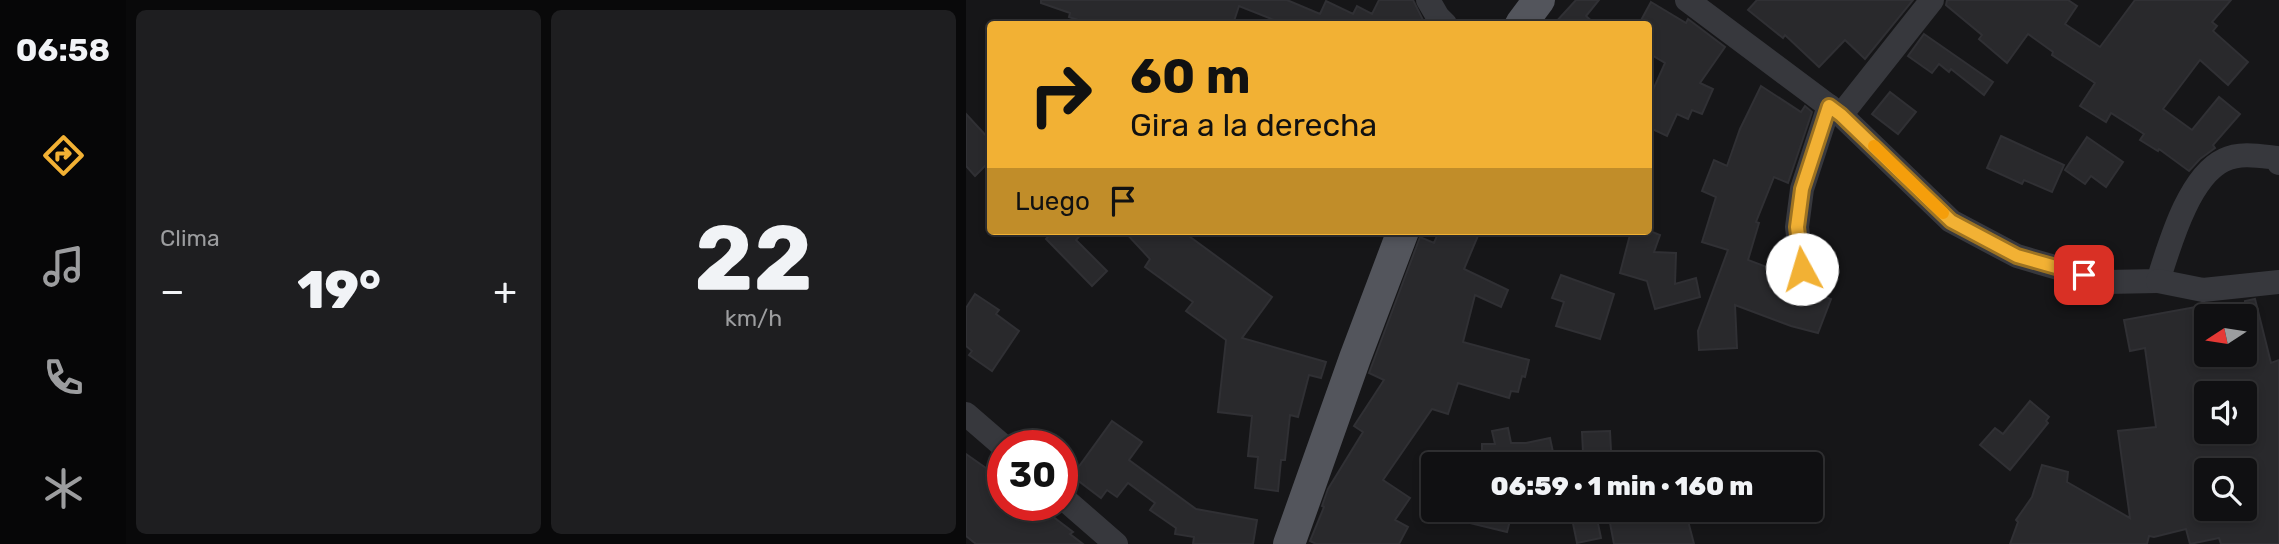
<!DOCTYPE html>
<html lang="es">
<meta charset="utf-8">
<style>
:root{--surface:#101012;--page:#1e1e20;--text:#f1f3f6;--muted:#9c9d9f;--line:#303032;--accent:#f2b134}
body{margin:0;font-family:Rubik,sans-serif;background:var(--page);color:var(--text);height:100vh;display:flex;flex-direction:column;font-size:26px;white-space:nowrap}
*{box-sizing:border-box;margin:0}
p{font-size:23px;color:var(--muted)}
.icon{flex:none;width:38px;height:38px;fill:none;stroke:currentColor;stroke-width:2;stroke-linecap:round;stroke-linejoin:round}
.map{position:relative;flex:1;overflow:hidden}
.sheet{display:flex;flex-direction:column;gap:10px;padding:10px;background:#09090a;width:840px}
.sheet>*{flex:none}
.top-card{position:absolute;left:21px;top:21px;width:665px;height:214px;border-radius:7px;box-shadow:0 4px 10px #0003,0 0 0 2px var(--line);background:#f2b134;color:#111;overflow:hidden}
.needle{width:46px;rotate:258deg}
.controls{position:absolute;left:1228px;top:304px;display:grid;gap:14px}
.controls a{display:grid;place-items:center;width:63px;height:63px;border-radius:7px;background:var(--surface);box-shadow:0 4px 10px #0003,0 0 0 2px var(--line);font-size:35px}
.speed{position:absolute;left:21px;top:430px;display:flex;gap:14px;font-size:35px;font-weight:700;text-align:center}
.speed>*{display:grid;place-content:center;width:91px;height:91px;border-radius:50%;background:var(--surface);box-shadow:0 4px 10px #0003,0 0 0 2px var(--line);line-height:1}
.speed .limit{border:10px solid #d22;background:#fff;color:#111}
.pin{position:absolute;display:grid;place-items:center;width:60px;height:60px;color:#fff;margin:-30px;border-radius:14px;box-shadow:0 4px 10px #0006}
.me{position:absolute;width:77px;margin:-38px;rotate:354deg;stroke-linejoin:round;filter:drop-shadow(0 0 5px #0008)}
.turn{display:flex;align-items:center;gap:24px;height:147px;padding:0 28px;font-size:32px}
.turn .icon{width:91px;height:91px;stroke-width:2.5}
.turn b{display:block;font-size:49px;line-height:60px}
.then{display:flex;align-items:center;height:66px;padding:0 28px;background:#0003;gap:14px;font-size:26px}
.big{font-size:52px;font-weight:800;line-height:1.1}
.sheet .card{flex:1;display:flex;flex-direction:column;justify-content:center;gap:10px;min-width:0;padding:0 24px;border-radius:10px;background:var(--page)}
.sheet .dial{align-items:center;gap:0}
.dial b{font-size:91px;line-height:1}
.heat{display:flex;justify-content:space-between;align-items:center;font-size:38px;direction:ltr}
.sheet .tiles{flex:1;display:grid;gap:10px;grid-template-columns:repeat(2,1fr)}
.trip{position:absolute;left:455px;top:452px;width:402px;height:70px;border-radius:7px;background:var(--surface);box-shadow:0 4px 10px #0003,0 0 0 2px var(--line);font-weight:800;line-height:70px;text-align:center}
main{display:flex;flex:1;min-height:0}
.tabs{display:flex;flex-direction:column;width:126px;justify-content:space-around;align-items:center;background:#060607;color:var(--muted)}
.tabs .icon{width:49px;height:49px}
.tabs .active{color:var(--accent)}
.tabs b{font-size:32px;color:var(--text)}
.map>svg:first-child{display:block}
</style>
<main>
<nav class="tabs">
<b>06:58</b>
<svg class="icon active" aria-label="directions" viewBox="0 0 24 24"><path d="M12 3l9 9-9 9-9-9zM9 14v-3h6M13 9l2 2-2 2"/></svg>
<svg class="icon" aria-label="music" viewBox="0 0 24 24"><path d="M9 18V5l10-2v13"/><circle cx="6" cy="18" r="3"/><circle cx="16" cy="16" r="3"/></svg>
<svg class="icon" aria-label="phone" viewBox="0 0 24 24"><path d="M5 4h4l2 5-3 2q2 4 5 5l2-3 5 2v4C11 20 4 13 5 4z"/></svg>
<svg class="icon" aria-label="climate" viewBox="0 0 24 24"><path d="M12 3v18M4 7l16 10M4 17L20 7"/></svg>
</nav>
<section class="sheet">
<div class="tiles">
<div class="card"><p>Clima</p>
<div class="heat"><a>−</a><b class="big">19°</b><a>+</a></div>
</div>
<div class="card dial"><b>22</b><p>km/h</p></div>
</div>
</section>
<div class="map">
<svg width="1313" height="544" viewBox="0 0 1313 544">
<rect width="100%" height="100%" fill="#161618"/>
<g fill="#29292c" stroke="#303034" stroke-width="2" fill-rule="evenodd">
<polygon points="75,0 321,0 354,14 360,1 387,14 391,6 406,14 413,0 447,0 459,24 307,24 308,20 273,6 267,24 124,24 103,17 104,13 75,3"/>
<polygon points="610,0 633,0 620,16 629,24 588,24"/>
<polygon points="791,0 947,0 899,59 879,40 853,67 819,35 817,38 782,10"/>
<polygon points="981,0 1102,0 1111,6 1099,24 1134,47 1169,0 1265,0 1246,22 1251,26 1247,31 1282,62 1262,85 1234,60 1197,109 1226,130 1253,97 1274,114 1247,145 1249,148 1234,159 1223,171 1193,149 1192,151 1174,140 1178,134 1145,113 1140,122 1114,106 1129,83 1086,55 1087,52 1062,34 1041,63 1013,39 1016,35 980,5"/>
<polygon points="685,2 720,23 722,19 759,47 734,83 747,89 736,114 726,110 722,119 711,114 701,136 682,127 682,101 699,63 682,53 682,24 673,24"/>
<polygon points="958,34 1027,82 1018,95 985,69 983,72 973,64 966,73 942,56"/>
<polygon points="795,86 835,112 839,106 846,112 822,183 808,177 790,222 793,223 782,260 819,274 817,279 852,290 851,294 865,299 852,333 825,326 769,305 771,348 733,350 732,331 762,250 736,242 750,197 736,191 748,160 761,166 774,129"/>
<polygon points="924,92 950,112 932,134 906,114"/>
<polygon points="0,114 24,140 24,161 9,176 0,166"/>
<polygon points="1035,136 1098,165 1086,192 1058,180 1056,184 1021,168"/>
<polygon points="1121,137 1157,162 1140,187 1125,176 1119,184 1099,170"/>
<polygon points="87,231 118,231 110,240 141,271 126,286 80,239"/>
<polygon points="158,231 216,231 306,297 276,338 360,362 355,378 343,375 332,417 324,415 319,460 315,460 312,491 289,488 292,457 282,456 286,416 252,412 260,340 220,311 227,302 179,267 184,259"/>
<polygon points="473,231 514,231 498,269 542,290 535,307 509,295 497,342 563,360 559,377 556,376 552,392 545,391 543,398 492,383 482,414 466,409 417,480 444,498 429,520 442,527 433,544 350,544 344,541 358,507 356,506 362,489 397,432 388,426 418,380 403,373 454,237 468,243"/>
<polygon points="665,231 684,231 694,235 688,252 710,253 709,284 730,278 734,297 689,309 681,281 654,273"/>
<polygon points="595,275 648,294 634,339 590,326 598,302 586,298"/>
<polygon points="9,294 33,310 30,314 53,331 26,371 3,355 6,351 0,346 0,308"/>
<path d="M1289,299L1305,363L1313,360V544H1255L1253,538L1224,544L1220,529L1188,537L1183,536L1181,544H1044L1052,522L1050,520L1066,497L1076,465L1102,472L1101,482L1164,518L1152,431L1190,427L1179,348L1164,351L1158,320L1241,305V355H1279V301ZM1233,394H1279V432H1238ZM1241,471H1279V509H1241Z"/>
<polygon points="1064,401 1083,417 1080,421 1082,423 1044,470 1014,445 1029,428 1037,434"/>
<polygon points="146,421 176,442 163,460 230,509 291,520 287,544 227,544 228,537 209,534 210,528 184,510 189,503 162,483 151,497 141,490 135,498 106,476"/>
<polygon points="542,428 545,443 560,443 584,438 588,457 552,464 516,464 516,444 529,444 526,431"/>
<polygon points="644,431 645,451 617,452 616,432"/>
<polygon points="0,454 37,480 37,506 73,506 107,532 104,534 117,544 10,544 0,536"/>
<polygon points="472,509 547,509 541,532 471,515"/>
<polygon points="604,509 629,509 635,538 611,543"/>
<polygon points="692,509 719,509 728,544 648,544 644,523 695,514"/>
</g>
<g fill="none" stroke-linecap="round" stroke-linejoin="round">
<g stroke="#37383d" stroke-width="24">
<polyline points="462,0 472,17 479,24"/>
<path d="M721,0L875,115L985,221L1051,256L1140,282L1192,281C1203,247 1222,177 1258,160C1274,152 1294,156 1311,158L1313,163"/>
<polyline points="875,115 966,0"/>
<polyline points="836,269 831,227 836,189 863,106"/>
<polyline points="1192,281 1237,290 1313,282"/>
<polyline points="0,414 37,446"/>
<polyline points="96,497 150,544"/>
</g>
<g stroke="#53555c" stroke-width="32">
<polyline points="555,24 573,0"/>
<polyline points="323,544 389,358 437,231"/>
</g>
</g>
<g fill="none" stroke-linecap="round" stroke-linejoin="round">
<g stroke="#9d7322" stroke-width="18">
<polyline id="route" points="836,269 831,227 836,189 863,106 875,115 985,221 1051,256 1118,275"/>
</g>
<use href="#route" stroke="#f2b134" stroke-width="12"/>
<polyline stroke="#f59e0b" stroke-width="12" points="908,146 977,213"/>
</g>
</svg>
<div class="controls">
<a><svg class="needle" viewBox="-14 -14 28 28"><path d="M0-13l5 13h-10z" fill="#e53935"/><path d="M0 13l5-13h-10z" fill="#9c9d9f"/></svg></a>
<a><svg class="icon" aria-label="sound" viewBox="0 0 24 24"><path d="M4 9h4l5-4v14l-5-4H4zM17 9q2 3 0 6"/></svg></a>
<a><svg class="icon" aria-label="search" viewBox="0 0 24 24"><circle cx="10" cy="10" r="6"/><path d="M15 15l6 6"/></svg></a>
</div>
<div class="speed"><div class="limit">30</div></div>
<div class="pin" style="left:1118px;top:275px;background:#d93025"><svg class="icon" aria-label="arrive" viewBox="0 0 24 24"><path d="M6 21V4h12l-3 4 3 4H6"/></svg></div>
<svg class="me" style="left:836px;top:269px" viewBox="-20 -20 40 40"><circle r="19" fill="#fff"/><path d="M0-13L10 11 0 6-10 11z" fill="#f2b134"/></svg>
<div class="trip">06:59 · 1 min · 160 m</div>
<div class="top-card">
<div class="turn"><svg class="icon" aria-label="right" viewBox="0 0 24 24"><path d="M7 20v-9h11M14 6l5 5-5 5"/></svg><div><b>60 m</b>Gira a la derecha</div></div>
<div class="then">Luego<svg class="icon" aria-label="arrive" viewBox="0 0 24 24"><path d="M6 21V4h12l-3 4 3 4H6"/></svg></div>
</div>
</div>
</main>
